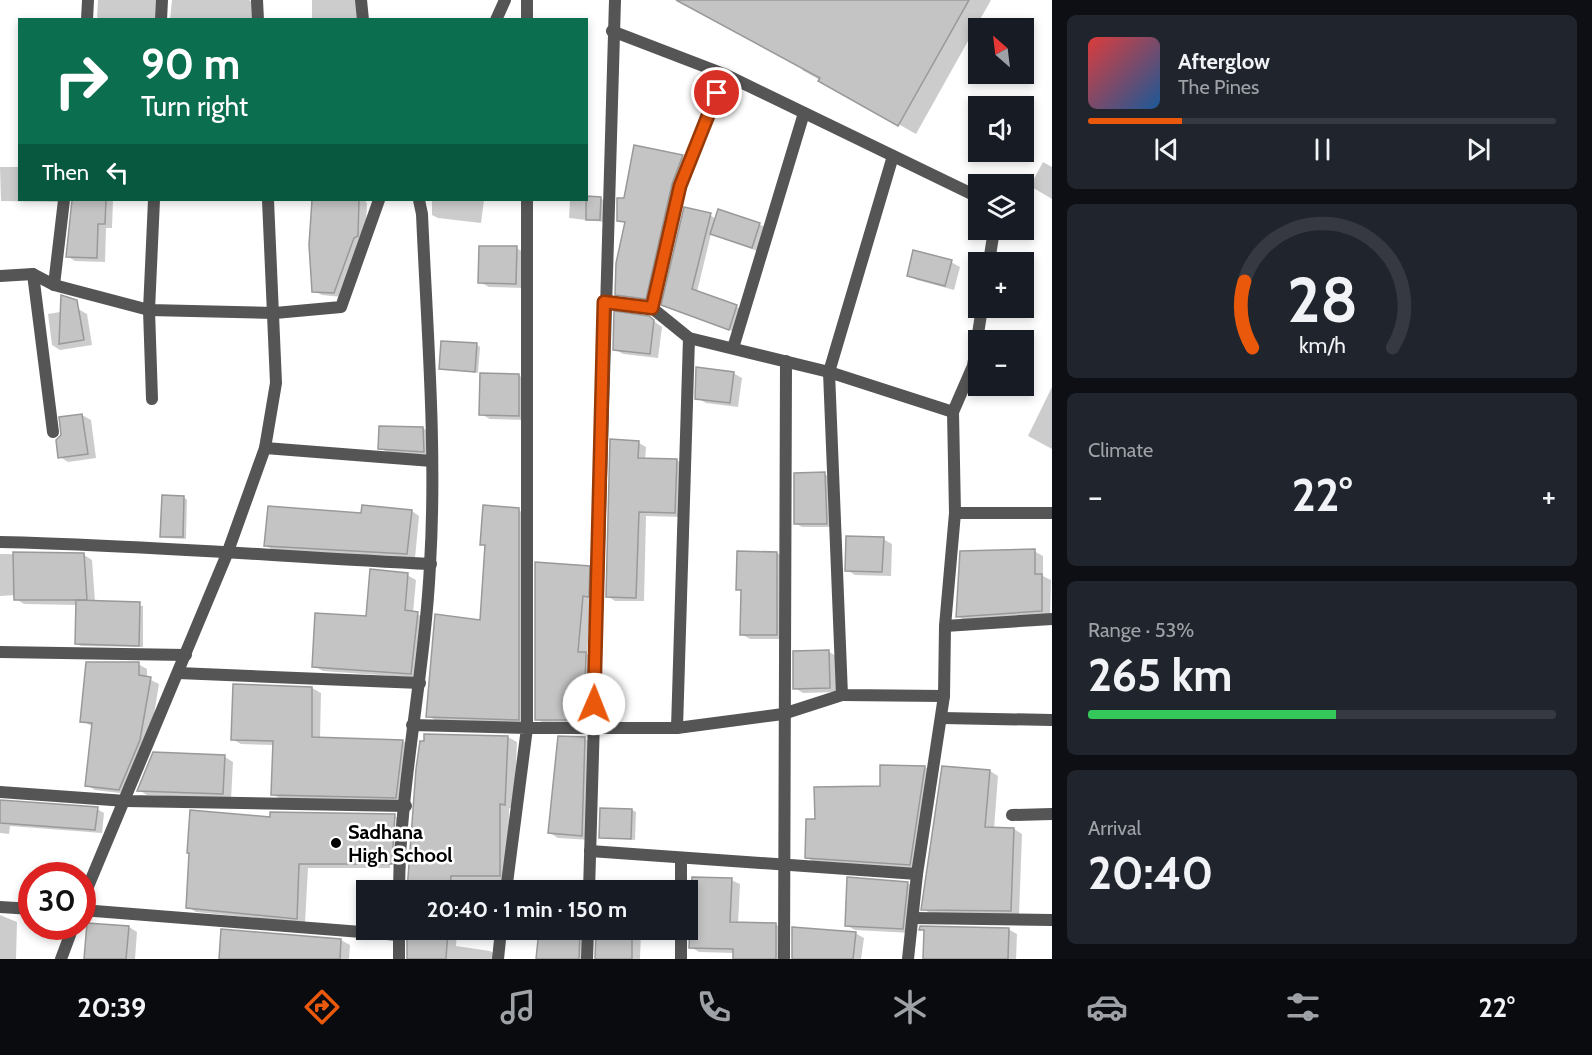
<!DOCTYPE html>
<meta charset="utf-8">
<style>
:root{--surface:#171b24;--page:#20242c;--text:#f1f3f6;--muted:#9ea1a6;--line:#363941;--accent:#ea580c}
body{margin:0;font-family:Cabin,sans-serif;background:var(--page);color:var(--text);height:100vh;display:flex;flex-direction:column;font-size:22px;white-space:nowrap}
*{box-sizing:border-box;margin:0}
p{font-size:20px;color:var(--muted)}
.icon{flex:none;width:33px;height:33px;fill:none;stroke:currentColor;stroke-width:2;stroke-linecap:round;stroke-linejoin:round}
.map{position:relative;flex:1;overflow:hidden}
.side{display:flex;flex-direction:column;gap:15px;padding:15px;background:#0d0f14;width:540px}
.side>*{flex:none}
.hud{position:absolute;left:18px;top:18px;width:570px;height:183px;border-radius:0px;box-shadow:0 3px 9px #0003;background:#0b6e4f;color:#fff;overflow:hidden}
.needle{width:39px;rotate:332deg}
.buttons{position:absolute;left:968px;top:18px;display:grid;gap:12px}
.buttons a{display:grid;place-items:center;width:66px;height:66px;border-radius:0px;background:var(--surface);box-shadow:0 3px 9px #0003;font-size:30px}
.speed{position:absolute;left:18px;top:862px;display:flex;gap:12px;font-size:30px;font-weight:700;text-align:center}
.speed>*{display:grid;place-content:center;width:78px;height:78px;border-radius:50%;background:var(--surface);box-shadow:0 3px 9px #0003;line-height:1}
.speed .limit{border:9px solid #d22;background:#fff;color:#111}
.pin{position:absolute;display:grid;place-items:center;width:51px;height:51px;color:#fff;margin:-26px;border:3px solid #fff;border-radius:50%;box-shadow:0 2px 6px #0007}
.me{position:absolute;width:66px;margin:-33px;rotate:1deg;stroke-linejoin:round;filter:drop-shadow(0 0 4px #0008)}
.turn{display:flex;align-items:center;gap:21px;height:126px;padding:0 24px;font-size:27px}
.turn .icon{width:78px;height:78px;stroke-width:2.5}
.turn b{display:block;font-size:42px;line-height:51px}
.then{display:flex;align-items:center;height:57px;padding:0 24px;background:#0003;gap:12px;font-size:22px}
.big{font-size:45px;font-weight:700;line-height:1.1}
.side .widget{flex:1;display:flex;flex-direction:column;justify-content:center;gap:9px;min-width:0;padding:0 21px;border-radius:9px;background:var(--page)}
.side .dial{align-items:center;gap:0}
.dial svg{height:156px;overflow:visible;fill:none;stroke:var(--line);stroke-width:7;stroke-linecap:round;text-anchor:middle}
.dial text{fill:var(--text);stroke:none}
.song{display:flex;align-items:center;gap:18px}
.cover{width:72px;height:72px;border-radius:9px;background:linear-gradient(135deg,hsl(0 70% 55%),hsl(210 70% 35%))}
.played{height:6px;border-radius:3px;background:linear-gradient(90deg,var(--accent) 20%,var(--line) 20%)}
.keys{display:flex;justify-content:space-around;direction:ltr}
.heat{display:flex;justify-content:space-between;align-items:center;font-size:33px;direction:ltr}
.charge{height:9px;border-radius:4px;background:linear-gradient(90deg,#34c759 53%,var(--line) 0)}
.trip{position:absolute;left:356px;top:880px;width:342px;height:60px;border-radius:0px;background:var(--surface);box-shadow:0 3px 9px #0003;font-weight:700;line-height:60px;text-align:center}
.menu{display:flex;height:96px;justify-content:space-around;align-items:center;background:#090b0e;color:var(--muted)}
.menu .icon{width:42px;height:42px}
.menu .selected{color:var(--accent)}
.menu b{font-size:27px;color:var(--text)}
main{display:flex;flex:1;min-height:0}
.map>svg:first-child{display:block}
</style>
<main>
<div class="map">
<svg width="1052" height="959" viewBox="0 0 1052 959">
<rect width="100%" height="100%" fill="#fff"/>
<g fill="#0003">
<polygon points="98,0 163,0 161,20 102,20 97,17"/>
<polygon points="172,0 249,0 255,4 255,20 170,20"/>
<polygon points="312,0 361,0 362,20 312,20"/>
<polygon points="679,0 991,0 916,134 802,70 803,68"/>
<polygon points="586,27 588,28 586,62"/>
<polygon points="636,146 687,159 650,301 616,294 626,223 618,220"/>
<polygon points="1043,162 1052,167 1052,199 1030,186"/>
<polygon points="0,167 20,167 20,200 66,200 64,202 1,201"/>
<polygon points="601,198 604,201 604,222 569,218 570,200"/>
<polygon points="73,200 113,200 112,228 106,228 105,262 75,261 67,256"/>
<polygon points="313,200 365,200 367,204 365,240 342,297 322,295 314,291 311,245"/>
<polygon points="432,200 484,200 481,223 438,218 432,215"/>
<polygon points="710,215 716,219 759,224 768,229 760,252 711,234 697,292 742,309 735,332 668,307"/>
<polygon points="516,248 525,253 524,288 489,287 480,282"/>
<polygon points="951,262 960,267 954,290 917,280 908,275"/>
<polygon points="78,309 87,314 92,345 60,350 52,345 48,314"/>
<polygon points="648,317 662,327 658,358 623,354 615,349"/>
<polygon points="477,345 480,347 478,373 441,368"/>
<polygon points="733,373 742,378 738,407 706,403 697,398"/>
<polygon points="518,375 527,380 527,420 490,419 481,414"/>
<polygon points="1052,387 1052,449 1028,436"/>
<polygon points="82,415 91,420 96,458 68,462 60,457"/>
<polygon points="423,428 432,434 432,456 389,453 380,448"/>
<polygon points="639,443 646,447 645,460 677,460 684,465 682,517 646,516 644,601 615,601 607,596"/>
<polygon points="824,474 831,478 833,527 802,527 795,523"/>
<polygon points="184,497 187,500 186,539 166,538 162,536"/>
<polygon points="518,510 527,515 527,724 437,721 428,716 481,621 486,546 482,544"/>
<polygon points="412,511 419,516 415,558 273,550 265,545 363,515"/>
<polygon points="883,539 892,544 891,576 855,575 847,570"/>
<polygon points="1034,551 1043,556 1043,576 1051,580 1050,616 966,621 957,616"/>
<polygon points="777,553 785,558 785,639 750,639 741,634 742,592 737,589"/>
<polygon points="0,554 84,555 92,560 95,602 143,606 143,647 81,646 77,644 78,605 24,604 16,599 16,595 0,596"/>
<polygon points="590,568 598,573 598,601 591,601 587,654 594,659 592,724 545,724 537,719"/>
<polygon points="407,575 416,580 413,613 427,618 420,678 323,671 314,666 367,617"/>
<polygon points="795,652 829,652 838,657 838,692 803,693 795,688"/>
<polygon points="138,664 147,669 147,678 159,684 149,745 128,794 95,790 87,785 94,727 82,721"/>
<polygon points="312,688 321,693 320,738 403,741 411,746 405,802 281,799 272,794 274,745 241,744 232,739"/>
<polygon points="426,735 508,737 517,742 514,809 509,808 508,880 460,880 459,891 409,891"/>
<polygon points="585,739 593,744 591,840 558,838 550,833"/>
<polygon points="225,757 233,762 231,799 147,795 139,790"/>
<polygon points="925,767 933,772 918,869 814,862 806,857 816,820"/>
<polygon points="990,771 998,776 994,829 1014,829 1022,834 1019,915 932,914 923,909"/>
<polygon points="0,802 97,809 104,813 102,833 10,826 9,834 0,833"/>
<polygon points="632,810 636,812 635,840 600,837"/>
<polygon points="394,816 403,821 400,868 393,868 396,818 393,818 390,868 308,868 305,923 196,912 188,907"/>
<polygon points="731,880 740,884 738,924 775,924 784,929 784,959 734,959 734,953 699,952 691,947"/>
<polygon points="907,883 916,888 911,933 855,930 846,925"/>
<polygon points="0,915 17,922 16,959 0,959"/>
<polygon points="129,927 137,932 135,959 85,959"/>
<polygon points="921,929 1008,929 1017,934 1016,959 925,959 926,931"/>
<polygon points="407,930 457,930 456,946 490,951 499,956 499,959 409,959"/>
<polygon points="541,930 586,930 588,959 538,959"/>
<polygon points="598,930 641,930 640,959 597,959"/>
<polygon points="855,933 864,938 861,959 793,959"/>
<polygon points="341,940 350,945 349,959 221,959"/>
</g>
<g fill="#c4c4c4" stroke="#999" stroke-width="1.5">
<polygon points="676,0 969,0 898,126 818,81 820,78"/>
<polygon points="634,145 683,155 672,184 646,299 615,295 616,263 625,222 617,221 617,198 624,198"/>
<polygon points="586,196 601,197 600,220 586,220"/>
<polygon points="72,200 106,200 105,224 98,224 97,258 66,257"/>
<polygon points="312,200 359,200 358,236 354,238 334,293 312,292 309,245"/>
<polygon points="684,207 711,213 692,289 737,305 729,330 661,305"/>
<polygon points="718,209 760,223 752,248 710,234"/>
<polygon points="479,246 517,246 516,284 478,283"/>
<polygon points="913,250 952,260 945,286 907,276"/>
<polygon points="61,295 77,300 84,340 59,344"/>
<polygon points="614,311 649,316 654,320 650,354 613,350"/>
<polygon points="441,341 477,343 475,372 439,369"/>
<polygon points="696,367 734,372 730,403 695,399"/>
<polygon points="480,373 519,374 519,416 479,415"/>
<polygon points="82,414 88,454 58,458 56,440 61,435 59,417"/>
<polygon points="379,426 423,427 424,452 378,449"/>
<polygon points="610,439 639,441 638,458 677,459 675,513 639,512 636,598 606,597"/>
<polygon points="825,472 827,524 794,524 794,473"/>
<polygon points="162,495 184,496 183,537 160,537"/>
<polygon points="362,505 412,510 407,554 264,546 268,506 361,513"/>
<polygon points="483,505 519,508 519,720 426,717 435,614 480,620 485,545 480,545"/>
<polygon points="846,536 884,537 882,572 845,571"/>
<polygon points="1035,549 1035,574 1042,574 1042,611 956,617 960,551"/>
<polygon points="737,551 777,552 777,635 740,635 741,590 736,590"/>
<polygon points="13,552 84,553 87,600 14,600"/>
<polygon points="535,562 590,566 589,597 583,596 578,652 586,652 584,720 535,720"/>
<polygon points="370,569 408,573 405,610 418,612 411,674 312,667 315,613 366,616"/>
<polygon points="76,600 140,602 139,646 75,644"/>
<polygon points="829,650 830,688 793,689 793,651"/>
<polygon points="86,662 139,662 139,675 151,677 140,740 119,790 85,786 92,723 80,722"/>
<polygon points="233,684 312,687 312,737 403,740 396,798 271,795 273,741 231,740"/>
<polygon points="424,734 508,736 505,805 500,804 500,876 451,876 450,891 407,891 416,769 420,741 424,741"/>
<polygon points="558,736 585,737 582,836 548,833"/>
<polygon points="153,752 225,755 223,794 137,791"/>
<polygon points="880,765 925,766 910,865 805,858 806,819 815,819 814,787 880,786"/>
<polygon points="942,766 990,770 985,827 1014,828 1011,911 921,910"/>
<polygon points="0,800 98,807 95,830 0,823"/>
<polygon points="600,808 632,809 631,839 599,838"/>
<polygon points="190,810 270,817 270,812 395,814 392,864 299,864 297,919 186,908 189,853 187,853"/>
<polygon points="692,877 732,878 730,922 776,923 776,959 733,959 733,949 689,948"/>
<polygon points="847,877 908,882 903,929 845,926"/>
<polygon points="87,923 129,926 126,959 84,959"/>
<polygon points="920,926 1009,928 1008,959 923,959 924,930 919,930"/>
<polygon points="792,927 856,932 853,959 792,959"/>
<polygon points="221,929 341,939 340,959 219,959"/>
<polygon points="407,930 448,930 446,959 407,959"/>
<polygon points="539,930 580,930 579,959 536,959"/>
<polygon points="596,930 632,930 632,959 595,959"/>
</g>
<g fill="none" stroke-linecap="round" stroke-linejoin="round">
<g stroke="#555" stroke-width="12">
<polyline points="257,0 258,20"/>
<polyline points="361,0 363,20"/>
<polyline points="527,0 527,20"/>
<polyline points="87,20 88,0"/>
<polyline points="161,20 162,0"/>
<polyline points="496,20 505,0"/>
<polyline points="612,31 724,74 978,197"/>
<polyline points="893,156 829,372 842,695 944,696"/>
<polyline points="527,200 527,728 677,728 783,714 842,695"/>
<polyline points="989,262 994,230"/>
<polyline points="33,274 53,432"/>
<polyline points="0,276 33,274 54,285 149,310 275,313 341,307 379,200"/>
<polyline points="54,285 64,200"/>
<polyline points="605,302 652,308 689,338 829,372 953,412"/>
<polyline points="652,308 680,186 724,74"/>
<polyline points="733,348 804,113"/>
<polyline points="152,399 149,310 154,200"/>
<polyline points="265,448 432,461"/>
<polyline points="955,513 1052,513"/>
<path d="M0,542C144,545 287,557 431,564"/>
<polyline points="945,626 1052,619"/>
<polyline points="0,652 186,655"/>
<polyline points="178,673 420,683"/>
<polyline points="942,718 1052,720"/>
<polyline points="412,725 527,728 506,891"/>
<polyline points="677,728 689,338"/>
<polyline points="0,792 126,801 406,806"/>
<polyline points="1012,815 1052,814"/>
<polyline points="590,851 917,874"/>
<polyline points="681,858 681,891"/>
<path d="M399,891C400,781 425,674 430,565C437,448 427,330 422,214L419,200"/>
<polyline points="589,891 615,0"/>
<polyline points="82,901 227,554 265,448 276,383 268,200"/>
<polyline points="0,907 32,909"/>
<polyline points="82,910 399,935"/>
<polyline points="913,918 1052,920"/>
<polyline points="399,930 399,959"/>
<polyline points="681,930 681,959"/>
<polyline points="61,959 73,927"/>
<polyline points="498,959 501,930"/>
<polyline points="587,959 588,930"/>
<polyline points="784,959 786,361"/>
<polyline points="908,959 917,874 944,696 945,626 955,513 953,412 973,366 982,308"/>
</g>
</g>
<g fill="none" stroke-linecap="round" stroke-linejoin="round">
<g stroke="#983908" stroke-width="15">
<polyline id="route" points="594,704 604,302 652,308 680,186 717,93"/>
</g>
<use href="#route" stroke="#ea580c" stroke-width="10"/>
</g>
<circle fill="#000" stroke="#fff" stroke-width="2" cx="336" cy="843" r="6"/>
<g text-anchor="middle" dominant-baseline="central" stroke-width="5" stroke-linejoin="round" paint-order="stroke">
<g font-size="20" font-weight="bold" fill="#000" stroke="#fff" text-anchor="start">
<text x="348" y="832">Sadhana<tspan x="348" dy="23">High School</tspan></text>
</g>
</g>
</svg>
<div class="buttons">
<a><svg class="needle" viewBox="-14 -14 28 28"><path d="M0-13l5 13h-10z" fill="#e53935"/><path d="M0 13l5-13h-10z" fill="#9ea1a6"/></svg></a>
<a><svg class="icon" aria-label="sound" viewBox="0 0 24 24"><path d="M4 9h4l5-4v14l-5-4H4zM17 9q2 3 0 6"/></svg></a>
<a><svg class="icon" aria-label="layers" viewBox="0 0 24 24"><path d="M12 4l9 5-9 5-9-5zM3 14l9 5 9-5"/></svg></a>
<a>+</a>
<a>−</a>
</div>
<div class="speed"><div class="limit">30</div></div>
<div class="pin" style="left:717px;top:93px;background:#d93025"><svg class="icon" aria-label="arrive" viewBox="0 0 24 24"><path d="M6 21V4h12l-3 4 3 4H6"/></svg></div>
<svg class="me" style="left:594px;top:704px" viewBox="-20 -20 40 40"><circle r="19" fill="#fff"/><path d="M0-13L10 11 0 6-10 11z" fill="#ea580c"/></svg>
<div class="trip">20:40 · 1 min · 150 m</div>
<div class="hud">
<div class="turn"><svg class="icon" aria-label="right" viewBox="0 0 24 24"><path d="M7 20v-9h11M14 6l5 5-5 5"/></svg><div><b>90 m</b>Turn right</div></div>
<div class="then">Then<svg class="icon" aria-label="left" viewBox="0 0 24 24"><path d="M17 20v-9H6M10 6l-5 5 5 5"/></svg></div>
</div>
</div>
<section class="side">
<div class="widget">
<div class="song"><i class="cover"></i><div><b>Afterglow</b><p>The Pines</p></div></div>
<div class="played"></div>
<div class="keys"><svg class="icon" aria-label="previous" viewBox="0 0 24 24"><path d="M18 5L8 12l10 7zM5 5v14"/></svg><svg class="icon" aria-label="pause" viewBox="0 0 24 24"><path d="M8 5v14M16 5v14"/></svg><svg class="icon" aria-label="next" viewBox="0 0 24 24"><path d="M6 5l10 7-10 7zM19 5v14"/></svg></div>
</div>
<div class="widget dial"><svg viewBox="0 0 100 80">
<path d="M14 69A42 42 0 1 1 86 69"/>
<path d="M14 69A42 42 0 0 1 10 35" stroke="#ea580c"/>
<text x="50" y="56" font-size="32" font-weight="700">28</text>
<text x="50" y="72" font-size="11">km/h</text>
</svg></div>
<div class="widget"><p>Climate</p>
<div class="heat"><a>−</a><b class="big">22°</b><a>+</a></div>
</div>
<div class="widget"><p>Range · 53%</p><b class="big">265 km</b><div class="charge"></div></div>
<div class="widget"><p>Arrival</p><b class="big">20:40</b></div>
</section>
</main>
<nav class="menu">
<b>20:39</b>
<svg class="icon selected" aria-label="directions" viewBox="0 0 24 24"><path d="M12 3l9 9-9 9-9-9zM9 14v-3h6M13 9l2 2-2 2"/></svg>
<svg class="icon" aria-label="music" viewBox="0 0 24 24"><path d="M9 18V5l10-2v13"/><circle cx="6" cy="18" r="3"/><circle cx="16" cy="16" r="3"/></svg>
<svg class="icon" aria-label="phone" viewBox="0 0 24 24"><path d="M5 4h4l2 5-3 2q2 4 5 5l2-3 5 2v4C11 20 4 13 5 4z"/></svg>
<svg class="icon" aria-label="climate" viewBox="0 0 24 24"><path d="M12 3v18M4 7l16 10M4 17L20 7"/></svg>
<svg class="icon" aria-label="car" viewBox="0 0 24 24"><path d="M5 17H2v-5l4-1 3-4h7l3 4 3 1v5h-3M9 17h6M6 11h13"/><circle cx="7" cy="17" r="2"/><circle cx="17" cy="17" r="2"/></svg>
<svg class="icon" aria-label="filters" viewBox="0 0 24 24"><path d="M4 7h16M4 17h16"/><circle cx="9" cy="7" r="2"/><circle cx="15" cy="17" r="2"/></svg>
<b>22°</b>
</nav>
